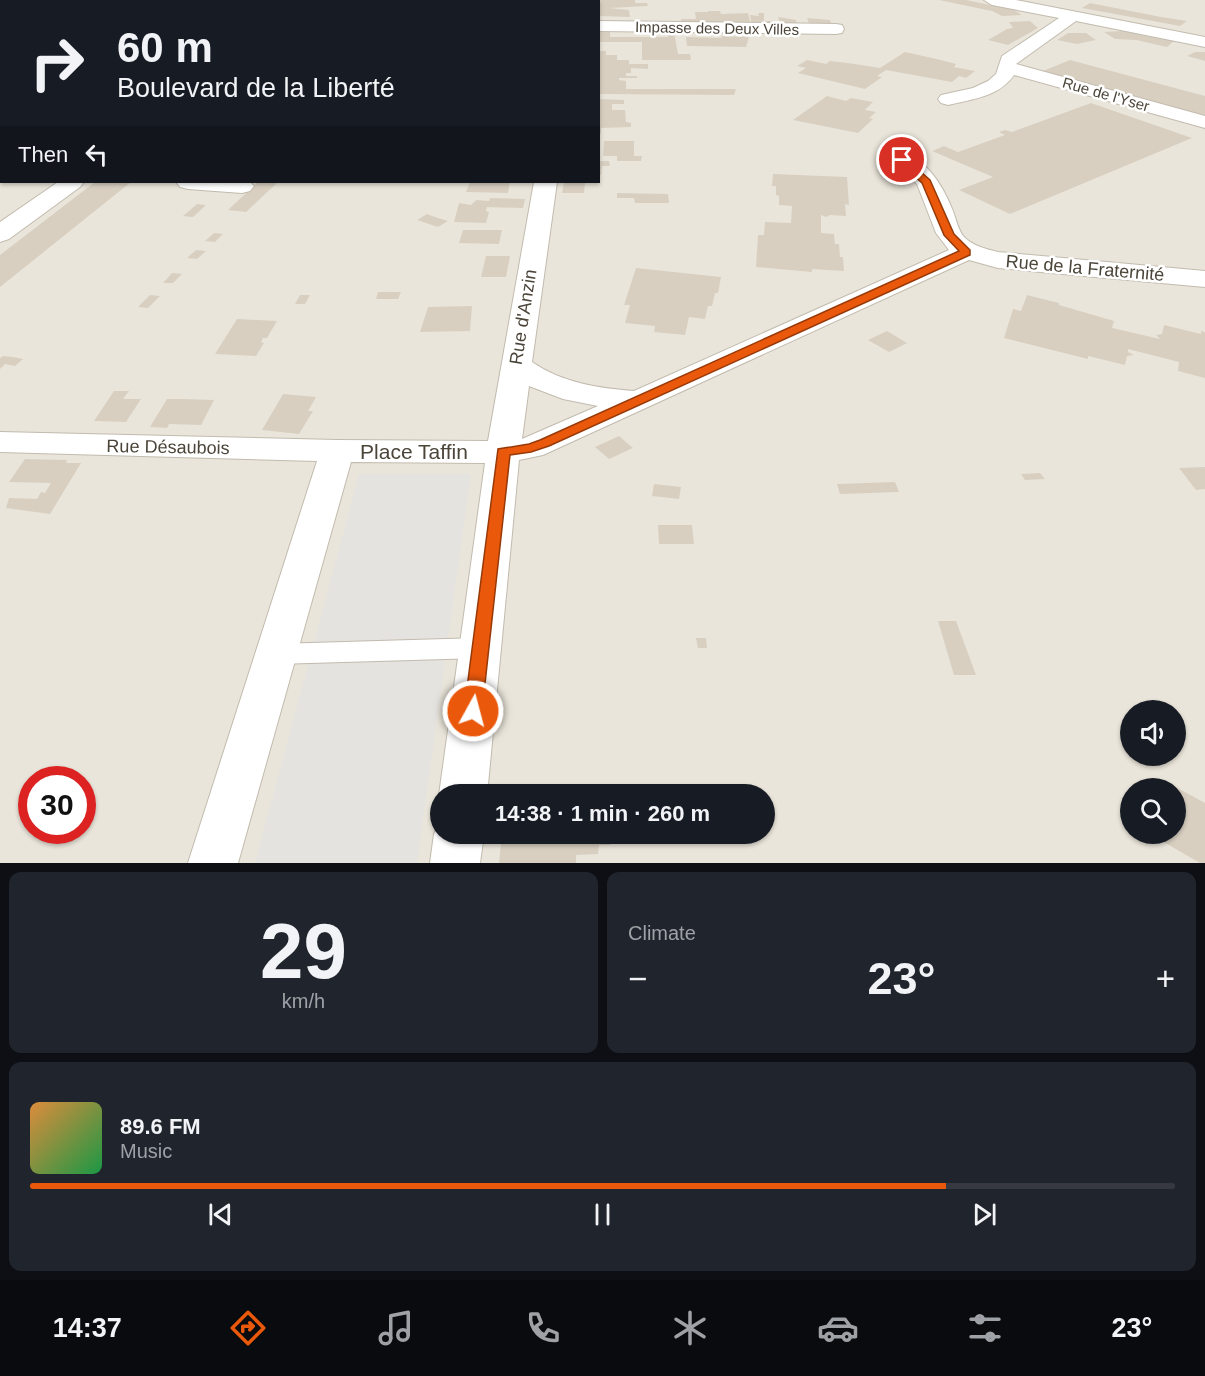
<!DOCTYPE html>
<meta charset="utf-8">
<style>
:root{--surface:#171b24;--page:#20242c;--text:#f1f3f6;--muted:#9ea1a6;--line:#363941;--accent:#ea580c}
body{margin:0;font-family:Arial,sans-serif;background:var(--page);color:var(--text);height:100vh;display:flex;flex-direction:column;font-size:22px;white-space:nowrap}
*{box-sizing:border-box;margin:0}
p{font-size:20px;color:var(--muted)}
.icon{flex:none;width:33px;height:33px;fill:none;stroke:currentColor;stroke-width:2;stroke-linecap:round;stroke-linejoin:round}
.map{position:relative;height:863px;overflow:hidden}
.sheet{display:flex;flex-direction:column;gap:9px;padding:9px;background:#0d0f14;flex:1}
.sheet>*{flex:none}
.hud{position:absolute;left:0px;top:0px;width:600px;height:183px;box-shadow:0 2px 4px #0004;background:#171b24;color:var(--text);overflow:hidden}
.tools{position:absolute;left:1120px;top:700px;display:grid;gap:12px}
.tools a{display:grid;place-items:center;width:66px;height:66px;border-radius:50%;background:var(--surface);box-shadow:0 2px 4px #0004;font-size:30px}
.speed{position:absolute;left:18px;top:766px;display:flex;gap:12px;font-size:30px;font-weight:700;text-align:center}
.speed>*{display:grid;place-content:center;width:78px;height:78px;border-radius:50%;background:var(--surface);box-shadow:0 2px 4px #0004;line-height:1}
.speed .limit{border:9px solid #d22;background:#fff;color:#111}
.pin{position:absolute;display:grid;place-items:center;width:51px;height:51px;color:#fff;margin:-26px;border:3px solid #fff;border-radius:50%;box-shadow:0 2px 6px #0007}
.me{position:absolute;width:66px;margin:-33px;rotate:7deg;stroke-linejoin:round;filter:drop-shadow(0 0 4px #0008)}
.turn{display:flex;align-items:center;gap:21px;height:126px;padding:0 18px;font-size:27px}
.turn .icon{width:78px;height:78px;stroke-width:2.5}
.turn b{display:block;font-size:42px;line-height:51px}
.then{display:flex;align-items:center;height:57px;padding:0 18px;background:#0003;gap:12px;font-size:22px}
.big{font-size:45px;font-weight:700;line-height:1.1}
.sheet .widget{flex:1;display:flex;flex-direction:column;justify-content:center;gap:9px;min-width:0;padding:0 21px;border-radius:12px;background:var(--page)}
.sheet .dial{align-items:center;gap:0}
.dial b{font-size:78px;line-height:1}
.song{display:flex;align-items:center;gap:18px}
.cover{width:72px;height:72px;border-radius:9px;background:linear-gradient(135deg,hsl(30 70% 55%),hsl(140 70% 35%))}
.played{height:6px;border-radius:3px;background:linear-gradient(90deg,var(--accent) 80%,var(--line) 80%)}
.keys{display:flex;justify-content:space-around;direction:ltr}
.heat{display:flex;justify-content:space-between;align-items:center;font-size:33px;direction:ltr}
.sheet .tiles{flex:1;display:grid;gap:9px;grid-template-columns:1fr 1fr}
.widget:last-child{grid-column:span 2}
.trip{position:absolute;left:430px;top:784px;width:345px;height:60px;border-radius:30px;background:var(--surface);box-shadow:0 2px 4px #0004;font-weight:700;line-height:60px;text-align:center}
.dock{display:flex;height:96px;justify-content:space-around;align-items:center;background:#090b0e;color:var(--muted)}
.dock .icon{width:42px;height:42px}
.dock .current{color:var(--accent)}
.dock b{font-size:27px;color:var(--text)}
.map>svg:first-child{display:block}
</style>
<div class="map">
<svg width="1205" height="863" viewBox="0 0 1205 863">
<rect width="100%" height="100%" fill="#f6f3ec"/>
<path fill="#eae5da" fill-rule="evenodd" d="M237,0H1205V863H0V142L2,182H598V2L235,1ZM1131,711H1176V756H1131ZM32,780H82V831H32ZM1131,789H1176V834H1131ZM441,795H765V834H441Z"/>
<polygon fill="#e5e3e0" points="359,474 471,474 417,863 255,863"/>
<g fill="#d8cfc1">
<polygon points="598,0 635,0 635,3 647,3 648,6 609,8 629,10 630,17 598,16"/>
<polygon points="939,0 966,0 1014,10 1022,15 1002,16 992,11"/>
<polygon points="1090,3 1161,17 1187,21 1180,26 1082,8"/>
<polygon points="708,11 720,11 721,14 748,13 751,25 681,24 681,19 696,19 695,12 708,12"/>
<polygon points="758,13 764,13 764,21 772,21 773,25 752,25 750,15 759,16"/>
<polygon points="778,17 796,20 797,25 781,25"/>
<polygon points="807,18 830,20 832,26 810,26"/>
<polygon points="1030,21 1038,28 1008,45 988,40 1007,29 1013,28 1009,22"/>
<polygon points="1124,31 1151,37 1174,41 1167,47 1136,40 1115,39 1104,32"/>
<polygon points="598,32 610,32 610,37 668,37 668,32 674,32 678,54 690,54 691,60 642,60 642,42 598,42"/>
<polygon points="1068,33 1086,33 1096,40 1077,44 1057,40"/>
<polygon points="721,36 749,37 746,47 687,46 686,37 722,38"/>
<polygon points="598,51 606,51 606,55 617,55 617,60 629,60 629,64 648,64 648,69 631,68 631,73 626,73 626,76 637,76 637,78 619,78 619,80 626,81 626,89 736,89 734,95 598,94"/>
<polygon points="905,52 941,60 956,64 954,67 975,71 966,78 959,76 952,82 886,70 877,76 882,77 865,89 798,73 806,68 797,66 807,60 826,64 830,61 848,63 880,68"/>
<polygon points="1195,52 1205,52 1205,61 1187,56"/>
<polygon points="1070,60 1205,96 1205,117 1043,71"/>
<polygon points="827,96 846,101 851,98 873,102 865,110 876,112 869,118 873,119 858,133 793,120"/>
<polygon points="598,99 624,100 624,104 612,104 612,110 625,110 626,122 631,123 631,127 601,128 601,134 598,134"/>
<polygon points="1091,103 1192,138 1010,214 959,190 993,177 932,151 944,146 958,152 1005,135 999,132 1005,130 1012,132"/>
<polygon points="604,141 634,141 634,156 642,156 641,161 617,161 617,156 603,156"/>
<polygon points="598,161 609,161 610,166 602,166 601,175 598,175"/>
<polygon points="773,174 847,177 849,205 845,204 846,216 830,215 826,217 821,215 821,233 834,234 835,244 839,244 840,257 843,257 844,271 812,269 812,272 756,267 758,235 764,235 765,222 791,223 792,206 779,205 779,196 776,195 776,186 772,186"/>
<polygon points="95,182 131,182 0,287 0,255"/>
<polygon points="258,182 278,182 246,212 228,210"/>
<polygon points="470,182 510,182 508,193 466,192"/>
<polygon points="564,182 585,182 584,193 562,193"/>
<polygon points="617,193 668,194 669,203 635,203 634,198 617,198"/>
<polygon points="490,198 525,199 523,208 487,207 486,211 489,212 486,223 454,222 459,203 471,205 476,200 489,201"/>
<polygon points="197,204 206,205 193,217 183,216"/>
<polygon points="427,214 432,216 448,221 438,227 417,220"/>
<polygon points="463,230 502,230 499,244 459,243"/>
<polygon points="214,233 223,234 215,242 205,241"/>
<polygon points="196,250 206,251 197,259 187,258"/>
<polygon points="486,256 510,256 506,277 481,277"/>
<polygon points="636,268 721,277 718,293 715,293 712,306 708,306 705,319 689,317 685,335 654,332 655,326 625,323 630,305 624,305"/>
<polygon points="172,273 182,274 173,283 163,283"/>
<polygon points="378,292 401,292 398,299 376,299"/>
<polygon points="150,295 160,296 148,308 138,307"/>
<polygon points="300,295 310,295 305,304 295,304"/>
<polygon points="1027,295 1059,303 1059,305 1114,321 1112,328 1160,339 1156,335 1162,334 1164,325 1201,334 1201,331 1205,332 1205,378 1178,371 1179,362 1128,349 1128,352 1134,355 1127,356 1125,365 1088,356 1088,359 1004,338 1013,309 1021,311"/>
<polygon points="472,306 470,331 420,332 428,307"/>
<polygon points="237,319 277,321 267,338 263,338 261,342 264,343 256,356 215,354"/>
<polygon points="887,331 907,343 889,352 868,340"/>
<polygon points="3,356 13,357 23,359 15,366 5,364 0,369 0,358"/>
<polygon points="114,391 129,391 123,399 141,399 126,422 94,421"/>
<polygon points="283,394 316,397 308,411 313,411 299,434 262,430"/>
<polygon points="167,399 183,399 214,400 201,425 169,424 167,428 150,427"/>
<polygon points="619,436 633,448 609,459 595,447"/>
<polygon points="25,459 67,460 66,463 81,463 50,514 6,508 9,498 37,499 41,492 45,493 51,483 9,482"/>
<polygon points="1205,467 1205,489 1196,490 1179,468"/>
<polygon points="1040,473 1045,479 1025,480 1021,474"/>
<polygon points="895,482 899,492 840,494 837,484"/>
<polygon points="654,484 681,487 679,499 652,496"/>
<polygon points="658,525 692,525 694,544 659,544"/>
<polygon points="938,621 956,621 976,675 954,675"/>
<polygon points="696,638 706,638 707,648 698,648"/>
<polygon points="1174,786 1205,803 1205,863 1200,863 1150,834 1176,834"/>
<polygon points="502,834 609,834 610,845 599,845 598,854 576,855 576,863 499,863"/>
</g>
<g fill="none" stroke-linecap="round" stroke-linejoin="round">
<g stroke="#c2bbae" stroke-width="2">
<polygon id="service" points="480,638 489,641 492,648 489,655 480,658 276,664 267,661 264,654 267,647 276,644"/>
</g>
<g stroke="#c2bbae" stroke-width="2">
<g id="minor">
<polygon points="368,0 387,0 367,2"/>
<rect x="566" y="0" width="16" height="2"/>
<path d="M984,0H1016L1205,37V47L1076,21L1016,64L1205,116V128L1014,75C999,97 972,99 948,105L941,103L938,99L941,95L973,88L988,81L996,74L1002,56L1059,18L992,5Z"/>
<polygon points="598,21 836,24 842,25 844,29 842,33 836,34 598,31"/>
<path d="M902,153C928,160 944,188 953,211C956,219 958,230 964,237C973,246 986,249 998,252L1205,271V287L998,268L969,260L543,455L519,460L487,795H441V799L439,795L485,463L351,462L238,863H188L317,461L0,452V432L337,440L488,441L534,182H557L532,362C563,383 597,388 634,391L949,250L936,233L917,184L891,160L894,155ZM529,386L563,399L598,406L522,439Z"/>
<polygon points="58,182 84,182 80,187 9,239 0,242 0,222"/>
<polygon points="176,182 250,182 254,186 250,191 242,193 188,189 180,187"/>
<polygon points="441,820 441,834 484,834 480,863 430,863 434,834"/>
</g>
</g>
<use href="#service" fill="#fff" fill-rule="evenodd"/>
<use href="#minor" fill="#fff" fill-rule="evenodd"/>
<polyline stroke="#9a9a9a" stroke-width="1.5" points="187,2 190,0"/>
</g>
<polygon fill="#ea580c" stroke="#983908" stroke-width="1.5" points="898,158 905,158 930,180 954,234 970,250 970,255 549,446 531,452 510,455 482,711 479,716 473,719 466,716 464,711 498,449 529,444 540,440 959,251 944,235 922,183 898,162"/>
<g text-anchor="middle" dominant-baseline="central" stroke-width="5" stroke-linejoin="round" paint-order="stroke">
<g font-size="15" fill="#4b4439" stroke="#fff">
<text transform="translate(717 28) rotate(1)">Impasse des Deux Villes</text>
<text transform="translate(1106 94) rotate(16)">Rue de l'Yser</text>
</g>
<g font-size="18" fill="#4b4439" stroke="#fff">
<text transform="translate(1085 268) rotate(5)">Rue de la Fraternité</text>
<text transform="translate(523 317) rotate(-81)">Rue d'Anzin</text>
<text transform="translate(168 447) rotate(1)">Rue Désaubois</text>
</g>
<g font-size="21" fill="#4b4439" stroke="#fff">
<text x="414" y="451">Place Taffin</text>
</g>
</g>
</svg>
<div class="tools">
<a><svg class="icon" aria-label="sound" viewBox="0 0 24 24"><path d="M4 9h4l5-4v14l-5-4H4zM17 9q2 3 0 6"/></svg></a>
<a><svg class="icon" aria-label="search" viewBox="0 0 24 24"><circle cx="10" cy="10" r="6"/><path d="M15 15l6 6"/></svg></a>
</div>
<div class="speed"><div class="limit">30</div></div>
<div class="pin" style="left:902px;top:160px;background:#d93025"><svg class="icon" aria-label="arrive" viewBox="0 0 24 24"><path d="M6 21V4h12l-3 4 3 4H6"/></svg></div>
<svg class="me" style="left:473px;top:711px" viewBox="-20 -20 40 40"><circle r="17" fill="#ea580c" stroke="#fff" stroke-width="3"/><path d="M0-11L8 9 0 5-8 9z" fill="#fff"/></svg>
<div class="trip">14:38 · 1 min · 260 m</div>
<div class="hud">
<div class="turn"><svg class="icon" aria-label="right" viewBox="0 0 24 24"><path d="M7 20v-9h11M14 6l5 5-5 5"/></svg><div><b>60 m</b>Boulevard de la Liberté</div></div>
<div class="then">Then<svg class="icon" aria-label="left" viewBox="0 0 24 24"><path d="M17 20v-9H6M10 6l-5 5 5 5"/></svg></div>
</div>
</div>
<section class="sheet">
<div class="tiles">
<div class="widget dial"><b>29</b><p>km/h</p></div>
<div class="widget"><p>Climate</p>
<div class="heat"><a>−</a><b class="big">23°</b><a>+</a></div>
</div>
<div class="widget">
<div class="song"><i class="cover"></i><div><b>89.6 FM</b><p>Music</p></div></div>
<div class="played"></div>
<div class="keys"><svg class="icon" aria-label="previous" viewBox="0 0 24 24"><path d="M18 5L8 12l10 7zM5 5v14"/></svg><svg class="icon" aria-label="pause" viewBox="0 0 24 24"><path d="M8 5v14M16 5v14"/></svg><svg class="icon" aria-label="next" viewBox="0 0 24 24"><path d="M6 5l10 7-10 7zM19 5v14"/></svg></div>
</div>
</div>
</section>
<nav class="dock">
<b>14:37</b>
<svg class="icon current" aria-label="directions" viewBox="0 0 24 24"><path d="M12 3l9 9-9 9-9-9zM9 14v-3h6M13 9l2 2-2 2"/></svg>
<svg class="icon" aria-label="music" viewBox="0 0 24 24"><path d="M9 18V5l10-2v13"/><circle cx="6" cy="18" r="3"/><circle cx="16" cy="16" r="3"/></svg>
<svg class="icon" aria-label="phone" viewBox="0 0 24 24"><path d="M5 4h4l2 5-3 2q2 4 5 5l2-3 5 2v4C11 20 4 13 5 4z"/></svg>
<svg class="icon" aria-label="climate" viewBox="0 0 24 24"><path d="M12 3v18M4 7l16 10M4 17L20 7"/></svg>
<svg class="icon" aria-label="car" viewBox="0 0 24 24"><path d="M5 17H2v-5l4-1 3-4h7l3 4 3 1v5h-3M9 17h6M6 11h13"/><circle cx="7" cy="17" r="2"/><circle cx="17" cy="17" r="2"/></svg>
<svg class="icon" aria-label="filters" viewBox="0 0 24 24"><path d="M4 7h16M4 17h16"/><circle cx="9" cy="7" r="2"/><circle cx="15" cy="17" r="2"/></svg>
<b>23°</b>
</nav>
